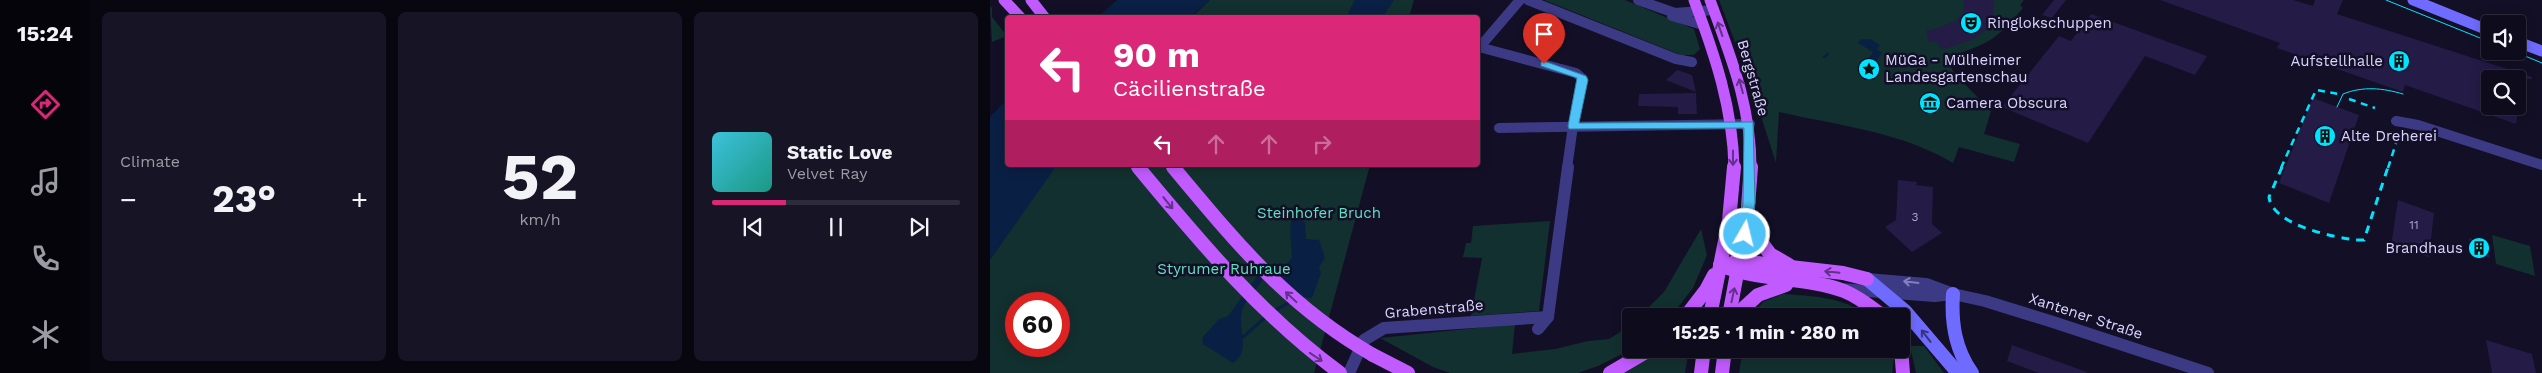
<!DOCTYPE html>
<meta charset="utf-8">
<style>
:root{--surface:#0e0b1c;--page:#171425;--text:#f1f3f6;--muted:#9b9ba3;--line:#2e2b3b;--accent:#db2777}
body{margin:0;font-family:"Work Sans",sans-serif;background:var(--page);color:var(--text);height:100vh;display:flex;flex-direction:column;font-size:19px;white-space:nowrap}
*{box-sizing:border-box;margin:0}
p{font-size:16px;color:var(--muted)}
.icon{flex:none;width:28px;height:28px;fill:none;stroke:currentColor;stroke-width:2;stroke-linecap:round;stroke-linejoin:round}
.map{position:relative;flex:1;overflow:hidden}
.sheet{display:flex;flex-direction:column;gap:12px;padding:12px;background:#08060f;width:900px}
.sheet>*{flex:none}
.top-card{position:absolute;left:15px;top:15px;width:475px;height:152px;border-radius:5px;box-shadow:0 2px 12px #0003,0 0 0 1px var(--line);background:#db2777;color:#fff;overflow:hidden}
.tools{position:absolute;left:1491px;top:15px;display:grid;gap:10px}
.tools a{display:grid;place-items:center;width:45px;height:45px;border-radius:5px;background:var(--surface);box-shadow:0 2px 12px #0003,0 0 0 1px var(--line);font-size:25px}
.speed{position:absolute;left:15px;top:292px;display:flex;gap:10px;font-size:25px;font-weight:700;text-align:center}
.speed>*{display:grid;place-content:center;width:65px;height:65px;border-radius:50%;background:var(--surface);box-shadow:0 2px 12px #0003,0 0 0 1px var(--line);line-height:1}
.speed .limit{border:8px solid #d22;background:#fff;color:#111}
.pin{position:absolute;display:grid;place-items:center;width:42px;height:42px;color:#fff;margin:-51px -21px;border-radius:50% 50% 50% 0;rotate:-45deg;box-shadow:0 0 5px #0007}
.pin .icon{rotate:45deg}
.me{position:absolute;width:55px;margin:-28px;rotate:8deg;stroke-linejoin:round;filter:drop-shadow(0 0 4px #0008)}
.turn{display:flex;align-items:center;gap:18px;height:105px;padding:0 25px;font-size:22px}
.turn .icon{width:65px;height:65px;stroke-width:2.5}
.turn b{display:block;font-size:35px;line-height:42px}
.lanes{display:flex;align-items:center;height:48px;padding:0 25px;background:#0003;justify-content:center;gap:25px;direction:ltr}
.lanes .off{opacity:.35}
.big{font-size:38px;font-weight:700;line-height:1.1}
.sheet .card{flex:1;display:flex;flex-direction:column;justify-content:center;gap:8px;min-width:0;padding:0 18px;border-radius:8px;background:var(--page)}
.sheet .dial{align-items:center;gap:0}
.dial b{font-size:65px;line-height:1}
.song{display:flex;align-items:center;gap:15px}
.cover{width:60px;height:60px;border-radius:8px;background:linear-gradient(135deg,hsl(190 70% 55%),hsl(170 70% 35%))}
.played{height:5px;border-radius:2px;background:linear-gradient(90deg,var(--accent) 30%,var(--line) 30%)}
.keys{display:flex;justify-content:space-around;direction:ltr}
.heat{display:flex;justify-content:space-between;align-items:center;font-size:28px;direction:ltr}
.sheet .tiles{flex:1;display:grid;gap:12px;grid-template-columns:repeat(3,1fr)}
.trip{position:absolute;left:632px;top:308px;width:288px;height:50px;border-radius:5px;background:var(--surface);box-shadow:0 2px 12px #0003,0 0 0 1px var(--line);font-weight:700;line-height:50px;text-align:center}
main{display:flex;flex:1;min-height:0}
.tabs{display:flex;flex-direction:column;width:90px;justify-content:space-around;align-items:center;background:#06040b;color:var(--muted)}
.tabs .icon{width:35px;height:35px}
.tabs .active{color:var(--accent)}
.tabs b{font-size:22px;color:var(--text)}
.map>svg:first-child{display:block}
</style>
<main>
<nav class="tabs">
<b>15:24</b>
<svg class="icon active" aria-label="directions" viewBox="0 0 24 24"><path d="M12 3l9 9-9 9-9-9zM9 14v-3h6M13 9l2 2-2 2"/></svg>
<svg class="icon" aria-label="music" viewBox="0 0 24 24"><path d="M9 18V5l10-2v13"/><circle cx="6" cy="18" r="3"/><circle cx="16" cy="16" r="3"/></svg>
<svg class="icon" aria-label="phone" viewBox="0 0 24 24"><path d="M5 4h4l2 5-3 2q2 4 5 5l2-3 5 2v4C11 20 4 13 5 4z"/></svg>
<svg class="icon" aria-label="climate" viewBox="0 0 24 24"><path d="M12 3v18M4 7l16 10M4 17L20 7"/></svg>
</nav>
<section class="sheet">
<div class="tiles">
<div class="card"><p>Climate</p>
<div class="heat"><a>−</a><b class="big">23°</b><a>+</a></div>
</div>
<div class="card dial"><b>52</b><p>km/h</p></div>
<div class="card">
<div class="song"><i class="cover"></i><div><b>Static Love</b><p>Velvet Ray</p></div></div>
<div class="played"></div>
<div class="keys"><svg class="icon" aria-label="previous" viewBox="0 0 24 24"><path d="M18 5L8 12l10 7zM5 5v14"/></svg><svg class="icon" aria-label="pause" viewBox="0 0 24 24"><path d="M8 5v14M16 5v14"/></svg><svg class="icon" aria-label="next" viewBox="0 0 24 24"><path d="M6 5l10 7-10 7zM19 5v14"/></svg></div>
</div>
</div>
</section>
<div class="map">
<svg width="1552" height="373" viewBox="0 0 1552 373">
<rect width="100%" height="100%" fill="#130f26"/>
<g fill="#12302f" fill-rule="evenodd">
<polygon points="220,0 424,0 419,17 201,18"/>
<polygon points="554,0 635,0 704,29 710,49 704,55 691,55"/>
<path d="M729,0H1034L1030,5L1033,8C1005,42 997,44 956,58L964,73L1001,111L994,134L1030,144L1024,162L969,147L963,163C912,132 846,125 789,112L786,163L759,79Z"/>
<polygon points="0,6 2,8 2,17 17,36 2,42"/>
<path d="M18,165H380L324,373H0V178ZM26,304H69V346H26Z"/>
<polygon points="560,221 549,311 481,316 492,258 473,257 476,243 481,243 483,226"/>
<polygon points="711,229 717,255 703,288 681,316 650,316 674,292"/>
<polygon points="1502,235 1540,246 1545,276 1506,264"/>
<path d="M793,294C823,296 854,297 878,316H761L773,302Z"/>
<polygon points="525,324 522,354 565,349 598,341 619,339 641,325 642,349 608,366 588,373 460,373 443,367 390,338"/>
<polygon points="920,346 934,346 954,373 926,373"/>
<polygon points="674,349 699,349 695,373 633,373"/>
<polygon points="753,349 904,349 905,351 902,373 749,373"/>
</g>
<g fill="#0a1f44">
<polygon points="127,0 220,0 201,17 108,17"/>
<polygon points="365,0 404,0 393,17 359,17 358,13"/>
<polygon points="871,39 880,39 890,45 887,50 892,52 887,61 882,63 877,61 883,52 868,43"/>
<polygon points="17,99 18,165 67,165 0,260 0,117"/>
<polygon points="302,218 315,222 316,239 329,240 335,258 329,267 331,273 322,298 310,297 289,277 302,257 300,229"/>
<path d="M274,267C274,290 257,293 252,311C247,328 262,351 243,363L213,344L212,338L229,319L238,316Z"/>
</g>
<g fill="none" stroke-linecap="round" stroke-linejoin="round">
<polyline stroke="#0a1f44" stroke-width="2.5" points="834,57 838,54"/>
<g stroke="#0a1f44" stroke-width="3">
<polyline points="284,311 302,301"/>
<polyline points="253,337 277,316"/>
</g>
</g>
<g fill="#241b47">
<polygon points="974,0 1004,0 1004,16 997,29 982,40 964,46 951,49 947,41 939,42 936,31 951,27 966,21 973,12"/>
<polygon points="1064,0 1076,0 1062,18 1052,15"/>
<polygon points="1170,0 1303,0 1323,6 1325,0 1353,0 1347,14 1542,77 1542,79 1500,79 1500,106 1529,106 1526,124 1415,85 1413,92 1287,48 1290,43"/>
<polygon points="1101,14 1217,56 1205,75 1155,56 1098,143 1012,107 1069,36 1081,41"/>
<polygon points="687,70 702,75 706,92 676,80"/>
<polygon points="706,93 707,114 688,114 688,107 648,106 649,94"/>
<polygon points="939,98 947,101 950,105 948,108 941,110 932,106 930,102"/>
<polygon points="1323,98 1369,115 1339,203 1289,183"/>
<polygon points="908,180 927,182 926,185 943,187 942,224 952,233 922,252 895,227 906,220"/>
<polygon points="1408,200 1444,213 1439,257 1401,246"/>
<polygon points="1479,238 1498,243 1500,258 1481,253"/>
<polygon points="1496,340 1542,354 1546,373 1502,373"/>
<polygon points="1022,345 1097,372 1096,373 1049,373 1017,361"/>
</g>
<g fill="none" stroke-linecap="round" stroke-linejoin="round">
<g stroke="#3d3a85" stroke-width="10">
<polyline points="538,0 686,59 702,62"/>
<polyline points="648,0 685,13 724,10"/>
<polyline points="682,16 713,25"/>
<polyline points="489,47 586,73 593,79 583,126 577,168"/>
<polyline points="488,49 530,0"/>
<polyline points="1406,121 1428,125 1552,165"/>
<polyline points="509,128 760,124"/>
</g>
<g stroke="#3d3a85" stroke-width="12">
<polyline points="877,279 936,284 963,294 995,301 1063,322 1218,373"/>
<polyline points="851,289 945,296 962,294"/>
<polyline points="548,329 558,317 578,167"/>
<polyline points="359,373 374,340 394,328 558,317"/>
</g>
<g stroke="#6f6bff" stroke-width="11">
<polyline points="1423,0 1500,31"/>
<polyline points="1528,42 1552,51"/>
</g>
<g stroke="#6f6bff" stroke-width="14">
<polyline points="877,279 915,311 968,373"/>
<path d="M963,294C961,323 965,349 982,373"/>
</g>
<g stroke="#c25bff" stroke-width="11">
<polyline points="14,0 31,18"/>
<polyline points="41,0 55,18"/>
<path d="M704,0C725,55 743,109 744,168"/>
<path d="M720,0C741,58 761,105 761,168"/>
<polyline points="147,165 149,168"/>
</g>
<g stroke="#c25bff" stroke-width="14">
<path d="M148,167C210,242 271,315 350,373"/>
<polyline points="757,223 780,254 799,265"/>
<polyline points="742,263 750,261 853,273 877,279"/>
<path d="M730,265C770,282 814,276 854,291C869,297 881,307 893,316"/>
<polyline points="696,316 716,290 724,275"/>
<polyline points="720,316 739,221 744,167"/>
<polyline points="739,316 757,220 761,167"/>
<polyline points="745,316 768,295 796,285"/>
<polyline points="911,349 913,373"/>
<polyline points="383,355 418,373"/>
<polyline points="620,373 661,349"/>
<polyline points="711,373 714,349"/>
<polyline points="732,373 735,349"/>
</g>
<g stroke="#00e5ff" stroke-width="1">
<polyline points="1396,0 1500,42"/>
<polyline points="1523,51 1552,63"/>
<path d="M1347,107L1353,94C1373,86 1393,88 1413,94"/>
</g>
<g stroke="#00e5ff" stroke-width="2.5" stroke-dasharray="7 5.5" stroke-linecap="butt">
<polyline points="1359,99 1385,108"/>
<polyline points="1291,168 1326,90 1349,94"/>
<polyline points="1398,168 1408,137"/>
</g>
<path stroke="#00e5ff" stroke-width="3" stroke-dasharray="8 7" stroke-linecap="butt" d="M1292,167L1279,197C1282,225 1343,237 1366,240H1374L1398,167"/>
<polyline stroke="#c25bff" stroke-width="11" points="181,165 184,168"/>
<path stroke="#c25bff" stroke-width="14" d="M183,167C245,241 297,306 383,355"/>
</g>
<defs><path id="oneway-shaft" d="M-6 0H5M1.5-3L5.5 0L1.5 3" fill="none" stroke-width="1.6" stroke-linecap="round" stroke-linejoin="round" transform="scale(1.25)"/></defs>
<g stroke="#623188">
<use href="#oneway-shaft" transform="translate(730 29) rotate(-109)"/>
<use href="#oneway-shaft" transform="translate(751 86) rotate(-105)"/>
<use href="#oneway-shaft" transform="translate(743 158) rotate(90)"/>
<use href="#oneway-shaft" transform="translate(178 203) rotate(51)"/>
<use href="#oneway-shaft" transform="translate(842 272) rotate(-174)"/>
<use href="#oneway-shaft" transform="translate(743 295) rotate(-78)"/>
<use href="#oneway-shaft" transform="translate(301 297) rotate(-137)"/>
<use href="#oneway-shaft" transform="translate(326 357) rotate(34)"/>
</g>
<use stroke="#837fbc" href="#oneway-shaft" transform="translate(921 282) rotate(-173)"/>
<use stroke="#38347d" href="#oneway-shaft" transform="translate(936 336) rotate(-128)"/>
<polygon fill="#4fc3f7" stroke="#337fa1" points="554,61 596,76 598,80 589,123 763,122 765,203 759,238 751,238 749,234 753,203 754,128 579,129 578,126 587,78 551,66 551,62"/>
<defs>
<g id="theatre-disc" transform="scale(1.125)"><circle r="9.5" fill="#00e5ff" stroke="#130f26"/><path d="M-5-5.5Q0-4 5-5.5V0Q5 5 0 6Q-5 5-5 0ZM-3.3-2.5H-1v1.5H-3.3ZM1-2.5H3.3v1.5H1ZM-2.8 1Q0 5.5 2.8 1Z" fill="#111"/></g>
<g id="building-disc" transform="scale(1.125)"><circle r="9.5" fill="#00e5ff" stroke="#130f26"/><path d="M-4-6H4V6H1V3H-1V6H-4ZM-2.5-4.3h1.7v1.8h-1.7ZM.8-4.3h1.7v1.8H.8ZM-2.5-1h1.7V.8h-1.7ZM.8-1h1.7V.8H.8Z" fill="#111"/></g>
<g id="sight-disc" transform="scale(1.125)"><circle r="9.5" fill="#00e5ff" stroke="#130f26"/><path d="M0-6L1.8-2.2L6-1.7L2.9 1.2L3.7 5.4L0 3.3L-3.7 5.4L-2.9 1.2L-6-1.7L-1.8-2.2Z" fill="#111"/></g>
<g id="museum-disc" transform="scale(1.125)"><circle r="9.5" fill="#00e5ff" stroke="#130f26"/><path d="M0-6L6-3V-2H-6V-3ZM-5-1h2V3h-2ZM-1-1h2V3h-2ZM3-1h2V3H3ZM-6 4H6V6H-6Z" fill="#111"/></g>
</defs>
<g fill-rule="evenodd">
<use href="#theatre-disc" x="981" y="23"/>
<use href="#building-disc" x="1409" y="61"/>
<use href="#sight-disc" x="879" y="69"/>
<use href="#museum-disc" x="940" y="103"/>
<use href="#building-disc" x="1335" y="136"/>
<use href="#building-disc" x="1489" y="248"/>
</g>
<g text-anchor="middle" dominant-baseline="central" stroke-width="5" stroke-linejoin="round" paint-order="stroke">
<g font-size="12" fill="#aca6d1">
<text x="925" y="217">3</text>
<text x="1424" y="225">11</text>
</g>
<g font-size="15" fill="#d9d4ff" stroke="#130f26" text-anchor="start">
<text x="997" y="23">Ringlokschuppen</text>
<text x="895" y="60">MüGa - Mülheimer<tspan x="895" dy="17">Landesgartenschau</tspan></text>
<text x="1393" y="61" text-anchor="end">Aufstellhalle</text>
<text x="956" y="103">Camera Obscura</text>
<text x="1351" y="136">Alte Dreherei</text>
<text x="1473" y="248" text-anchor="end">Brandhaus</text>
</g>
<g font-size="15" fill="#d9d4ff" stroke="#130f26">
<text transform="translate(763 78) rotate(74)">Bergstraße</text>
<text transform="translate(444 309) rotate(-5)">Grabenstraße</text>
<text transform="translate(1096 316) rotate(18)">Xantener Straße</text>
</g>
<g font-size="15" fill="#5fe0c0" stroke="#130f26">
<text x="329" y="213">Steinhofer Bruch</text>
<text x="234" y="269">Styrumer Ruhraue</text>
</g>
</g>
</svg>
<div class="tools">
<a><svg class="icon" aria-label="sound" viewBox="0 0 24 24"><path d="M4 9h4l5-4v14l-5-4H4zM17 9q2 3 0 6"/></svg></a>
<a><svg class="icon" aria-label="search" viewBox="0 0 24 24"><circle cx="10" cy="10" r="6"/><path d="M15 15l6 6"/></svg></a>
</div>
<div class="speed"><div class="limit">60</div></div>
<div class="pin" style="left:554px;top:64px;background:#d93025"><svg class="icon" aria-label="arrive" viewBox="0 0 24 24"><path d="M6 21V4h12l-3 4 3 4H6"/></svg></div>
<svg class="me" style="left:755px;top:234px" viewBox="-20 -20 40 40"><circle r="17" fill="#4fc3f7" stroke="#fff" stroke-width="3"/><path d="M0-11L8 9 0 5-8 9z" fill="#fff"/></svg>
<div class="trip">15:25 · 1 min · 280 m</div>
<div class="top-card">
<div class="turn"><svg class="icon" aria-label="left" viewBox="0 0 24 24"><path d="M17 20v-9H6M10 6l-5 5 5 5"/></svg><div><b>90 m</b>Cäcilienstraße</div></div>
<div class="lanes"><svg class="icon" aria-label="left" viewBox="0 0 24 24"><path d="M17 20v-9H6M10 6l-5 5 5 5"/></svg><svg class="icon off" aria-label="ahead" viewBox="0 0 24 24"><path d="M12 20V5M6 11l6-6 6 6"/></svg><svg class="icon off" aria-label="ahead" viewBox="0 0 24 24"><path d="M12 20V5M6 11l6-6 6 6"/></svg><svg class="icon off" aria-label="right" viewBox="0 0 24 24"><path d="M7 20v-9h11M14 6l5 5-5 5"/></svg></div>
</div>
</div>
</main>
